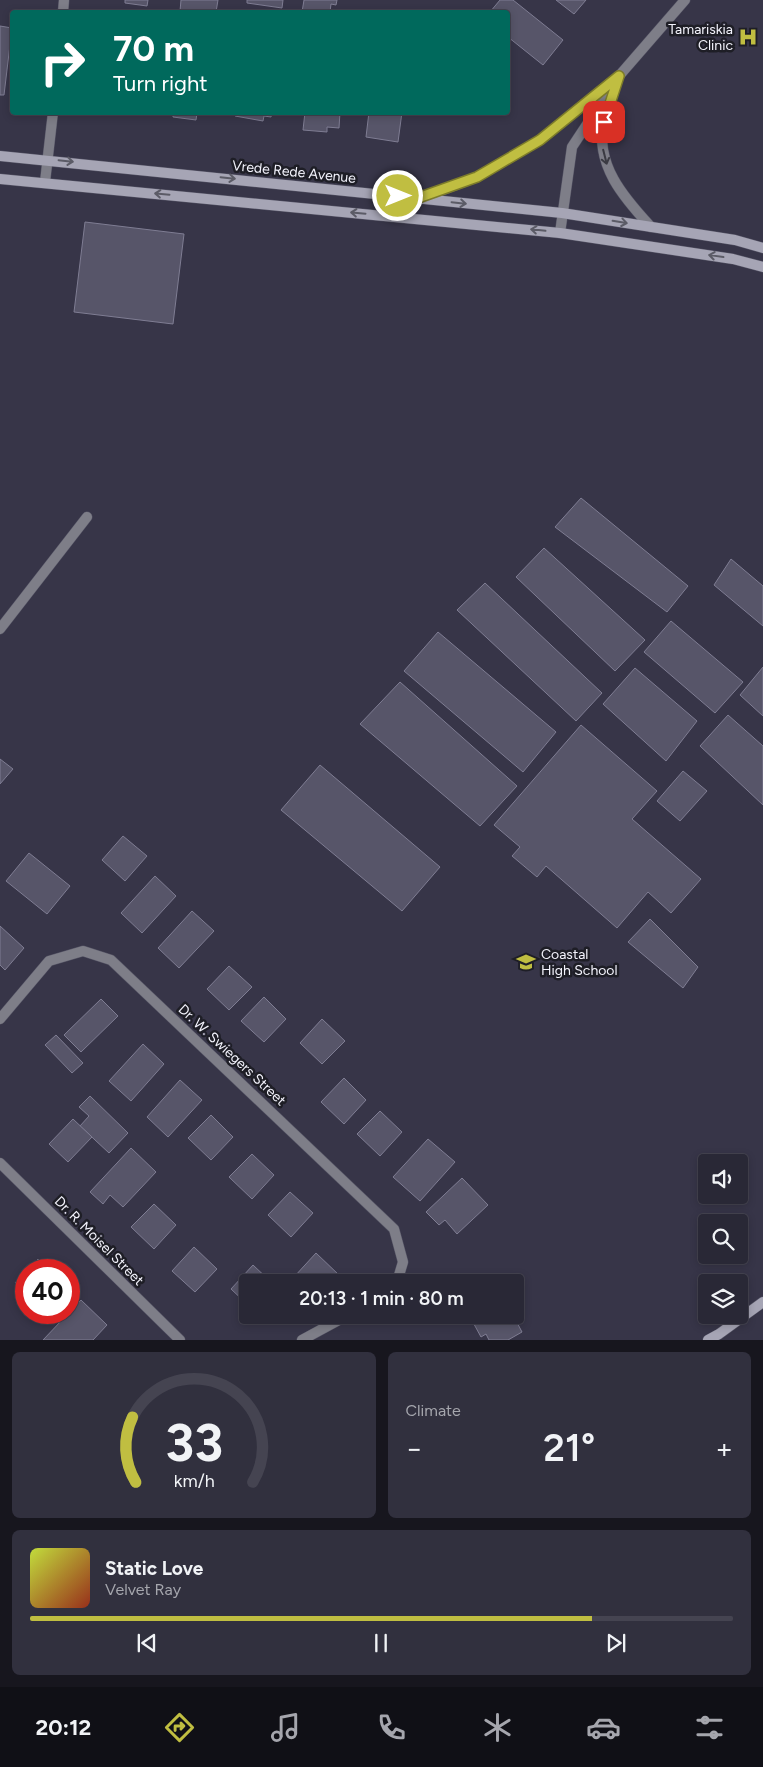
<!DOCTYPE html>
<meta charset="utf-8">
<style>
:root{--surface:#292836;--page:#31303e;--text:#f1f3f6;--muted:#a5a6ad;--line:#454451;--accent:#c0be41}
body{margin:0;font-family:Figtree,sans-serif;background:var(--page);color:var(--text);height:100vh;display:flex;flex-direction:column;font-size:19px;white-space:nowrap}
*{box-sizing:border-box;margin:0}
p{font-size:16px;color:var(--muted)}
.icon{flex:none;width:28px;height:28px;fill:none;stroke:currentColor;stroke-width:2;stroke-linecap:round;stroke-linejoin:round}
.map{position:relative;height:1340px;overflow:hidden}
.side{display:flex;flex-direction:column;gap:12px;padding:12px;background:#17161e;flex:1}
.side>*{flex:none}
.banner{position:absolute;left:10px;top:10px;width:500px;height:105px;border-radius:5px;box-shadow:0 2px 8px #0003,0 0 0 1px var(--line);background:#00695c;color:#fff;overflow:hidden}
.tools{position:absolute;left:698px;top:1154px;display:grid;gap:10px}
.tools a{display:grid;place-items:center;width:50px;height:50px;border-radius:5px;background:var(--surface);box-shadow:0 2px 8px #0003,0 0 0 1px var(--line);font-size:25px}
.speed{position:absolute;left:15px;top:1259px;display:flex;gap:10px;font-size:25px;font-weight:700;text-align:center}
.speed>*{display:grid;place-content:center;width:65px;height:65px;border-radius:50%;background:var(--surface);box-shadow:0 2px 8px #0003,0 0 0 1px var(--line);line-height:1}
.speed .limit{border:8px solid #d22;background:#fff;color:#111}
.pin{position:absolute;display:grid;place-items:center;width:42px;height:42px;color:#fff;margin:-21px;border-radius:10px;box-shadow:0 2px 8px #0006}
.me{position:absolute;width:55px;margin:-28px;rotate:90deg;stroke-linejoin:round;filter:drop-shadow(0 0 4px #0008)}
.turn{display:flex;align-items:center;gap:18px;height:105px;padding:0 20px;font-size:22px}
.turn .icon{width:65px;height:65px;stroke-width:2.5}
.turn b{display:block;font-size:35px;line-height:42px}
.big{font-size:38px;font-weight:600;line-height:1.1}
.side .widget{flex:1;display:flex;flex-direction:column;justify-content:center;gap:8px;min-width:0;padding:0 18px;border-radius:8px;background:var(--page)}
.side .dial{align-items:center;gap:0}
.dial svg{height:130px;overflow:visible;fill:none;stroke:var(--line);stroke-width:7;stroke-linecap:round;text-anchor:middle}
.dial text{fill:var(--text);stroke:none}
.song{display:flex;align-items:center;gap:15px}
.cover{width:60px;height:60px;border-radius:8px;background:linear-gradient(135deg,hsl(70 70% 55%),hsl(10 70% 35%))}
.played{height:5px;border-radius:2px;background:linear-gradient(90deg,var(--accent) 80%,var(--line) 80%)}
.keys{display:flex;justify-content:space-around;direction:ltr}
.heat{display:flex;justify-content:space-between;align-items:center;font-size:28px;direction:ltr}
.side .tiles{flex:1;display:grid;gap:12px;grid-template-columns:1fr 1fr}
.widget:last-child{grid-column:span 2}
.trip{position:absolute;left:239px;top:1274px;width:285px;height:50px;border-radius:5px;background:var(--surface);box-shadow:0 2px 8px #0003,0 0 0 1px var(--line);font-weight:600;line-height:50px;text-align:center}
.tabs{display:flex;height:80px;justify-content:space-around;align-items:center;background:#101016;color:var(--muted)}
.tabs .icon{width:35px;height:35px}
.tabs .on{color:var(--accent)}
.tabs b{font-size:22px;color:var(--text)}
.map>svg:first-child{display:block}
</style>
<div class="map">
<svg width="763" height="1340" viewBox="0 0 763 1340">
<rect width="100%" height="100%" fill="#373548"/>
<g fill="#575569" stroke="#7f7d93">
<polygon points="125,0 148,0 147,6 125,3"/>
<polygon points="181,0 218,0 216,12 180,11"/>
<polygon points="247,0 283,0 282,8 247,3"/>
<polygon points="304,0 337,0 336,5 331,4 330,12 302,12"/>
<polygon points="500,0 513,0 563,40 543,65 508,37 508,12 490,12"/>
<polygon points="556,0 586,0 574,14"/>
<polygon points="0,26 12,28 4,95 0,95"/>
<polygon points="173,112 210,112 210,114 197,113 196,120 173,117"/>
<polygon points="235,112 272,112 271,117 264,116 263,121 235,116"/>
<polygon points="305,112 340,112 339,128 327,127 327,132 303,130"/>
<polygon points="369,112 402,112 398,142 366,137"/>
<polygon points="85,222 184,234 173,324 74,312"/>
<polygon points="581,498 688,586 667,612 555,527"/>
<polygon points="544,548 645,640 615,671 516,577"/>
<polygon points="731,559 763,586 763,626 714,585"/>
<polygon points="485,583 602,693 576,721 457,610"/>
<polygon points="671,621 743,682 715,713 644,652"/>
<polygon points="438,632 556,732 523,772 404,671"/>
<polygon points="763,667 763,716 740,695"/>
<polygon points="635,668 697,721 666,761 603,704"/>
<polygon points="400,682 517,786 480,826 360,724"/>
<polygon points="728,715 763,746 763,805 700,746"/>
<polygon points="581,725 657,791 632,819 701,879 671,913 648,892 617,928 546,866 537,877 512,856 520,847 494,825"/>
<polygon points="0,759 13,769 0,784"/>
<polygon points="320,765 440,867 402,911 281,810"/>
<polygon points="683,771 707,791 680,821 657,801"/>
<polygon points="123,836 147,856 125,881 102,860"/>
<polygon points="29,853 70,886 47,914 6,881"/>
<polygon points="155,876 176,896 142,933 121,913"/>
<polygon points="192,911 214,931 179,968 158,948"/>
<polygon points="650,919 698,967 683,988 628,942"/>
<polygon points="0,926 24,948 5,970 0,965"/>
<polygon points="229,966 252,987 229,1010 207,989"/>
<polygon points="264,997 286,1019 264,1042 241,1021"/>
<polygon points="101,999 118,1016 81,1052 64,1035"/>
<polygon points="322,1019 345,1041 322,1064 300,1043"/>
<polygon points="56,1035 83,1063 72,1073 45,1045"/>
<polygon points="143,1044 164,1064 131,1101 109,1081"/>
<polygon points="344,1078 366,1100 344,1124 321,1102"/>
<polygon points="180,1080 202,1100 168,1137 147,1117"/>
<polygon points="90,1096 128,1133 109,1153 80,1126 89,1116 79,1107"/>
<polygon points="380,1111 402,1132 380,1156 357,1134"/>
<polygon points="211,1115 233,1137 211,1160 188,1138"/>
<polygon points="73,1119 92,1137 68,1162 49,1144"/>
<polygon points="428,1139 455,1162 420,1201 393,1177"/>
<polygon points="131,1148 156,1172 123,1207 110,1195 103,1204 90,1192"/>
<polygon points="252,1154 274,1175 252,1199 229,1177"/>
<polygon points="462,1178 488,1205 457,1234 445,1220 439,1225 426,1212"/>
<polygon points="290,1192 313,1213 291,1237 268,1215"/>
<polygon points="154,1204 176,1225 154,1249 131,1227"/>
<polygon points="194,1247 217,1269 195,1292 172,1271"/>
<polygon points="316,1253 339,1275 332,1282 300,1282 294,1277"/>
<polygon points="38,1259 49,1270 27,1270"/>
<polygon points="253,1265 271,1282 248,1282 248,1305 231,1289"/>
<polygon points="26,1271 26,1294 15,1283"/>
<polygon points="81,1300 107,1325 93,1340 43,1340"/>
<polygon points="469,1315 500,1315 503,1320 513,1315 522,1332 508,1340 489,1340 486,1334 481,1337"/>
</g>
<g fill="none" stroke-linecap="round" stroke-linejoin="round">
<g stroke="#555465" stroke-width="11">
<g id="street">
<polyline points="63,12 64,0"/>
<path d="M614,91C611,101 606,111 604,121C594,164 624,198 651,227"/>
<polyline points="45,182 53,112"/>
<polyline points="418,199 477,177 540,140 610,83"/>
<polyline points="560,233 572,147 619,76 685,0"/>
<polyline points="0,629 87,517"/>
<polyline points="0,1019 49,961 83,951 111,960 394,1229 403,1262 397,1282"/>
<polyline points="0,1163 180,1340"/>
<polyline points="302,1340 348,1315"/>
</g>
</g>
<g stroke="#555465" stroke-width="11">
<g id="secondary">
<polyline points="0,156 562,213 735,240 763,248"/>
<polyline points="0,179 560,233 733,259 763,267"/>
<polyline points="708,1340 719,1334 763,1302"/>
</g>
</g>
<use href="#street" stroke="#7e7e88" stroke-width="10"/>
<use href="#secondary" stroke="#a6a5b5" stroke-width="10"/>
</g>
<defs><path id="oneway-shaft" d="M-6 0H5M1.5-3L5.5 0L1.5 3" fill="none" stroke-width="1.6" stroke-linecap="round" stroke-linejoin="round" transform="scale(1.25)"/></defs>
<use stroke="#3b3b43" href="#oneway-shaft" transform="translate(605 157) rotate(76)"/>
<g stroke="#5b5b66">
<use href="#oneway-shaft" transform="translate(66 161) rotate(6)"/>
<use href="#oneway-shaft" transform="translate(228 178) rotate(6)"/>
<use href="#oneway-shaft" transform="translate(162 194) rotate(-175)"/>
<use href="#oneway-shaft" transform="translate(459 203) rotate(6)"/>
<use href="#oneway-shaft" transform="translate(358 213) rotate(-175)"/>
<use href="#oneway-shaft" transform="translate(620 222) rotate(9)"/>
<use href="#oneway-shaft" transform="translate(538 230) rotate(-174)"/>
<use href="#oneway-shaft" transform="translate(716 256) rotate(-172)"/>
</g>
<g fill="none" stroke-linecap="round" stroke-linejoin="round">
<g stroke="#7d7c2a" stroke-width="12">
<polyline id="route" points="398,196 418,198 477,177 540,140 619,76 604,122"/>
</g>
<use href="#route" stroke="#c0be41" stroke-width="9"/>
</g>
<defs>
<g id="hospital-bare" transform="scale(1.5)"><path d="M-5-5h3v3.5h4V-5h3V5h-3V1.5h-4V5h-3Z" fill="#c0be41" stroke="#1e1e26" stroke-width="2.5" paint-order="stroke"/></g>
<g id="school-bare" transform="scale(1.5)"><path d="M0-5L7-2L0 1L-7-2ZM-4 1L0 2.5L4 1V4Q0 6-4 4Z" fill="#c0be41" stroke="#1e1e26" stroke-width="2.5" paint-order="stroke"/></g>
</defs>
<g fill-rule="evenodd">
<use href="#hospital-bare" x="748" y="37"/>
<use href="#school-bare" x="526" y="962"/>
</g>
<g text-anchor="middle" dominant-baseline="central" stroke-width="5" stroke-linejoin="round" paint-order="stroke">
<g font-size="14" fill="#f4f4fd" stroke="#1e1e26" text-anchor="end">
<text x="733" y="29">Tamariskia<tspan x="733" dy="16">Clinic</tspan></text>
<text x="541" y="954" text-anchor="start">Coastal<tspan x="541" dy="16">High School</tspan></text>
</g>
<g font-size="14" fill="#f4f4fd" stroke="#1e1e26">
<text transform="translate(294 172) rotate(6)">Vrede Rede Avenue</text>
<text transform="translate(232 1055) rotate(43)">Dr. W. Swiegers Street</text>
<text transform="translate(99 1241) rotate(45)">Dr. R. Moisel Street</text>
</g>
</g>
</svg>
<div class="tools">
<a><svg class="icon" aria-label="sound" viewBox="0 0 24 24"><path d="M4 9h4l5-4v14l-5-4H4zM17 9q2 3 0 6"/></svg></a>
<a><svg class="icon" aria-label="search" viewBox="0 0 24 24"><circle cx="10" cy="10" r="6"/><path d="M15 15l6 6"/></svg></a>
<a><svg class="icon" aria-label="layers" viewBox="0 0 24 24"><path d="M12 4l9 5-9 5-9-5zM3 14l9 5 9-5"/></svg></a>
</div>
<div class="speed"><div class="limit">40</div></div>
<div class="pin" style="left:604px;top:122px;background:#d93025"><svg class="icon" aria-label="arrive" viewBox="0 0 24 24"><path d="M6 21V4h12l-3 4 3 4H6"/></svg></div>
<svg class="me" style="left:398px;top:196px" viewBox="-20 -20 40 40"><circle r="17" fill="#c0be41" stroke="#fff" stroke-width="3"/><path d="M0-11L8 9 0 5-8 9z" fill="#fff"/></svg>
<div class="trip">20:13 · 1 min · 80 m</div>
<div class="banner">
<div class="turn"><svg class="icon" aria-label="right" viewBox="0 0 24 24"><path d="M7 20v-9h11M14 6l5 5-5 5"/></svg><div><b>70 m</b>Turn right</div></div>
</div>
</div>
<section class="side">
<div class="tiles">
<div class="widget dial"><svg viewBox="0 0 100 80">
<path d="M14 69A42 42 0 1 1 86 69"/>
<path d="M14 69A42 42 0 0 1 12 29" stroke="#c0be41"/>
<text x="50" y="56" font-size="32" font-weight="700">33</text>
<text x="50" y="72" font-size="11">km/h</text>
</svg></div>
<div class="widget"><p>Climate</p>
<div class="heat"><a>−</a><b class="big">21°</b><a>+</a></div>
</div>
<div class="widget">
<div class="song"><i class="cover"></i><div><b>Static Love</b><p>Velvet Ray</p></div></div>
<div class="played"></div>
<div class="keys"><svg class="icon" aria-label="previous" viewBox="0 0 24 24"><path d="M18 5L8 12l10 7zM5 5v14"/></svg><svg class="icon" aria-label="pause" viewBox="0 0 24 24"><path d="M8 5v14M16 5v14"/></svg><svg class="icon" aria-label="next" viewBox="0 0 24 24"><path d="M6 5l10 7-10 7zM19 5v14"/></svg></div>
</div>
</div>
</section>
<nav class="tabs">
<b>20:12</b>
<svg class="icon on" aria-label="directions" viewBox="0 0 24 24"><path d="M12 3l9 9-9 9-9-9zM9 14v-3h6M13 9l2 2-2 2"/></svg>
<svg class="icon" aria-label="music" viewBox="0 0 24 24"><path d="M9 18V5l10-2v13"/><circle cx="6" cy="18" r="3"/><circle cx="16" cy="16" r="3"/></svg>
<svg class="icon" aria-label="phone" viewBox="0 0 24 24"><path d="M5 4h4l2 5-3 2q2 4 5 5l2-3 5 2v4C11 20 4 13 5 4z"/></svg>
<svg class="icon" aria-label="climate" viewBox="0 0 24 24"><path d="M12 3v18M4 7l16 10M4 17L20 7"/></svg>
<svg class="icon" aria-label="car" viewBox="0 0 24 24"><path d="M5 17H2v-5l4-1 3-4h7l3 4 3 1v5h-3M9 17h6M6 11h13"/><circle cx="7" cy="17" r="2"/><circle cx="17" cy="17" r="2"/></svg>
<svg class="icon" aria-label="filters" viewBox="0 0 24 24"><path d="M4 7h16M4 17h16"/><circle cx="9" cy="7" r="2"/><circle cx="15" cy="17" r="2"/></svg>
</nav>
